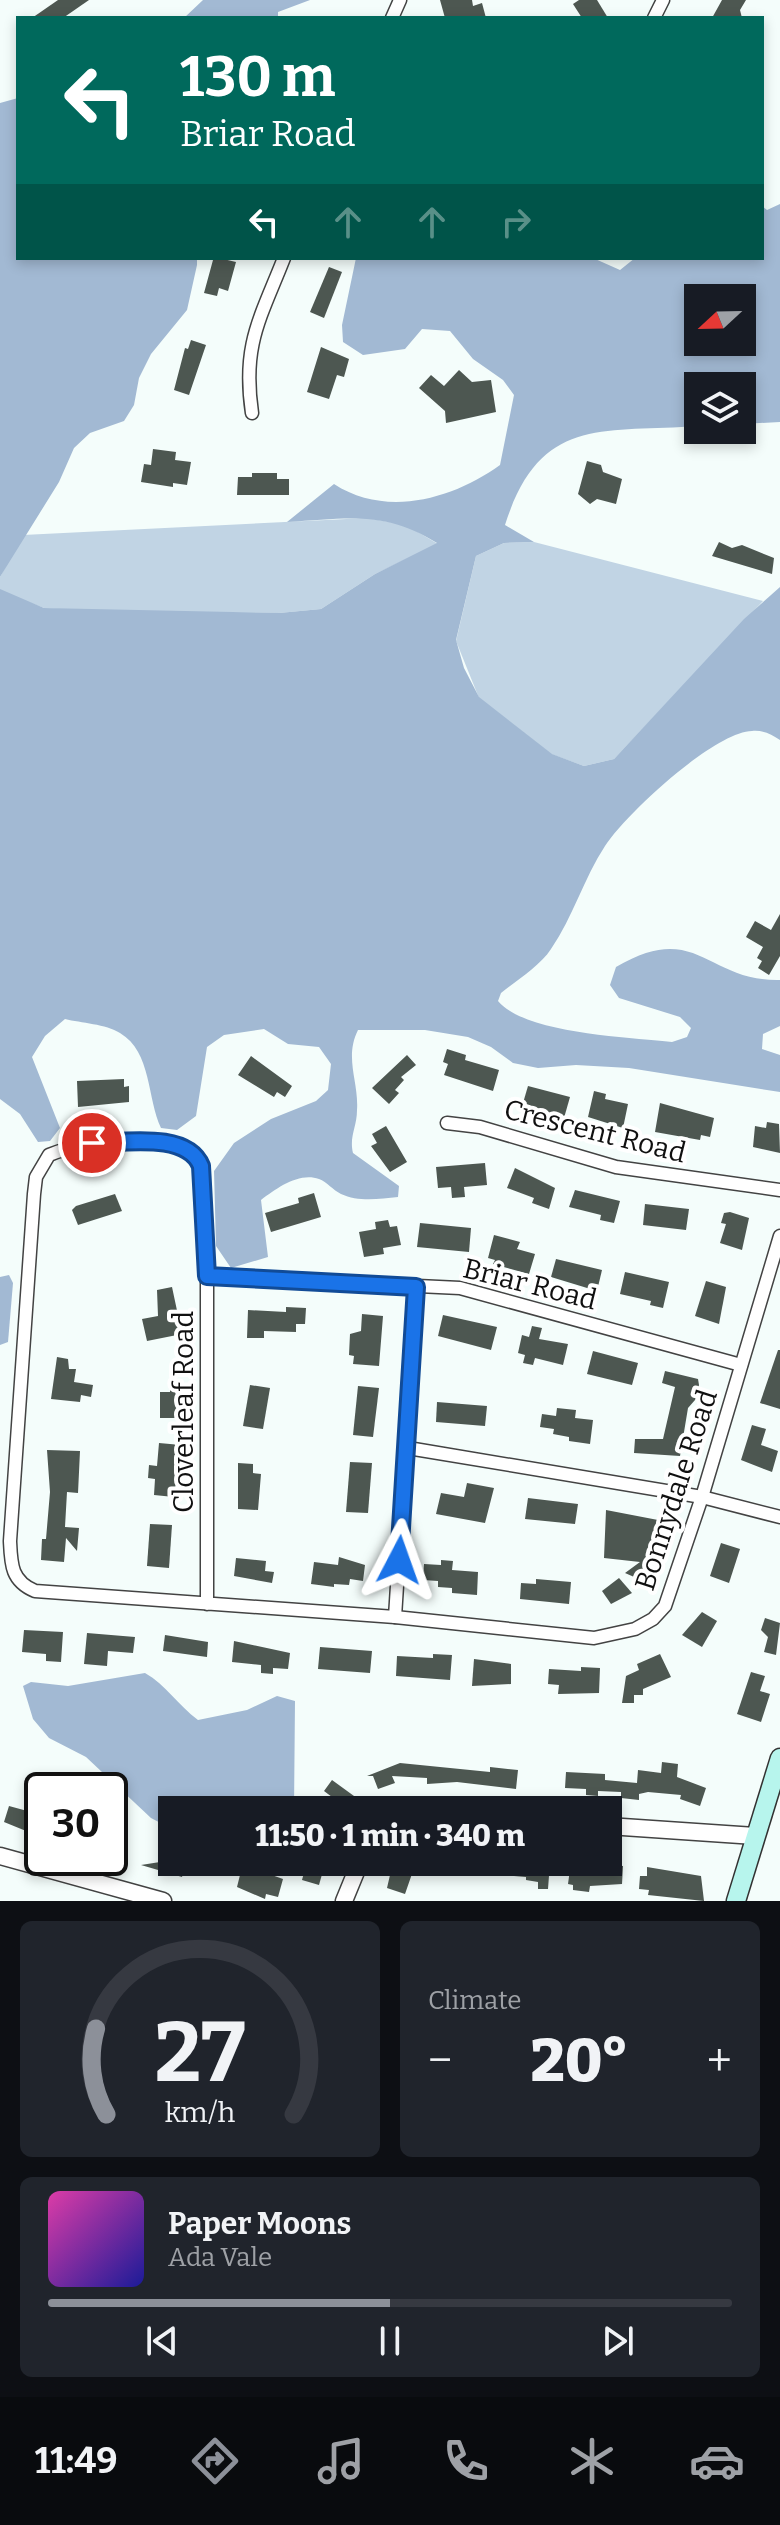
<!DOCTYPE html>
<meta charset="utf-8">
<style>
:root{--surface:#171b24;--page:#20242c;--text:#f1f3f6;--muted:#9ea1a6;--line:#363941;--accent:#8c9099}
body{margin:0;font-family:Bitter,serif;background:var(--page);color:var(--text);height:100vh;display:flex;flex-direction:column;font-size:30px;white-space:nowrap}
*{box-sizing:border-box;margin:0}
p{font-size:26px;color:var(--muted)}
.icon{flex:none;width:44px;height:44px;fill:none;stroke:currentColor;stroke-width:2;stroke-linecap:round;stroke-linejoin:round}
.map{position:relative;height:1901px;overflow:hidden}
.side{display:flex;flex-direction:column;gap:20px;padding:20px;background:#0d0f14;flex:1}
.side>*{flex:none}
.guide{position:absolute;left:16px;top:16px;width:748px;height:244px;border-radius:0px;box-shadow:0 4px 12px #0003;background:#00695c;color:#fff;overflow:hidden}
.needle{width:52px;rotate:248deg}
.fabs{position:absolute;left:684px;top:284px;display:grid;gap:16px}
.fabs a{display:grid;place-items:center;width:72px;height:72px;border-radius:0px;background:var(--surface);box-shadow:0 4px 12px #0003;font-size:40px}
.speed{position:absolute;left:24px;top:1772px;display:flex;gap:16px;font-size:40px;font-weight:700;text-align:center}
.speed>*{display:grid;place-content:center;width:104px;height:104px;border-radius:50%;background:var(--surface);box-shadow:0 4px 12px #0003;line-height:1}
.speed .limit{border:4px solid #111;border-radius:12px;background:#fff;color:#111}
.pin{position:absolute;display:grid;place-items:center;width:68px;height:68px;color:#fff;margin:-34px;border:4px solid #fff;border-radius:50%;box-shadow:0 2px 8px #0007}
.me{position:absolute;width:88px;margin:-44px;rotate:4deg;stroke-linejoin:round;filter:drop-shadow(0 0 6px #0008)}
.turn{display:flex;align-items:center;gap:28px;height:168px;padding:0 32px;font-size:36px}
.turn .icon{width:104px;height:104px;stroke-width:2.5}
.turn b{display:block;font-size:56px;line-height:68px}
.lanes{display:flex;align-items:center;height:76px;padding:0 32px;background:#0003;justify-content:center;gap:40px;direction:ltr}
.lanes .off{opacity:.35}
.big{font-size:60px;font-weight:800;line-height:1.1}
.side .card{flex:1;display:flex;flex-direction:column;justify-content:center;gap:12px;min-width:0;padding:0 28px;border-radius:12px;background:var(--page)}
.side .dial{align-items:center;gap:0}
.dial svg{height:208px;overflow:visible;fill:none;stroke:var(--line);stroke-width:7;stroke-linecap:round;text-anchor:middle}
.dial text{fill:var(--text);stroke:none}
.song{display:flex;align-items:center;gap:24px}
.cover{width:96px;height:96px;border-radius:12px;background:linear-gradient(135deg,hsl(320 70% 55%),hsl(240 70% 35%))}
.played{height:8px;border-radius:4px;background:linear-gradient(90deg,var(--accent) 50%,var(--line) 50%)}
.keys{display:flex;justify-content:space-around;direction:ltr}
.heat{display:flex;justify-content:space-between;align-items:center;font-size:44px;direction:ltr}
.side .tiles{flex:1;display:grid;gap:20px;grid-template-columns:1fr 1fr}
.card:last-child{grid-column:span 2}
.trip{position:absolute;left:158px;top:1796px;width:464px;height:80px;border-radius:0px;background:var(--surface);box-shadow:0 4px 12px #0003;font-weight:800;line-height:80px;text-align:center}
.dock{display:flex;height:128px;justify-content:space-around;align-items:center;background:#090b0e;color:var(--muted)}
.dock .icon{width:56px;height:56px}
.dock .on{color:var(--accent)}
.dock b{font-size:36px;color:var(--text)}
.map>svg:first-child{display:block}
</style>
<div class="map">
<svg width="780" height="1901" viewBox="0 0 780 1901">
<rect width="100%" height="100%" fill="#f4fdfb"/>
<g fill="#c1d4e4">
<polygon points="367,518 406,525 438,544 375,574 321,609 279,613 105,612 44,608 0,591 0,577 23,535"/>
<polygon points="534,542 763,601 614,759 584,766 551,754 479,698 456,641 476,556 504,543"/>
</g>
<g fill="#a2b9d3" fill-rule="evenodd">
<polygon points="203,0 310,0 278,12 278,18 184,18"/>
<polygon points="18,98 18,258 197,258 197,265 187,310 151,354 139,378 134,405 124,421 90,433 74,448 59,482 0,577 0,103"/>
<path d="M780,204V422L742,424V386H698V426C602,433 540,415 505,525L534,542L504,543L476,556L456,640L464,668L479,697L552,754L584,766L614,759L744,619L780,587V740C771,734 763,730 752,731C714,732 626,814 605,846C584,878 573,917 551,949C540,966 517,980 501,993L498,1001C526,1034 629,1037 672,1042L687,1037L691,1028L680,1017L619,998L610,985L616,967C697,919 707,982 780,980V1026L763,1034L762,1049L780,1055V1092L629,1068L576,1065L538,1068L513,1063L491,1047L468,1037L425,1030H358C344,1058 359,1082 357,1110C357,1127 349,1137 353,1153L399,1186L398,1197C379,1199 358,1202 341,1194C333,1190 327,1182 319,1179C299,1172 277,1188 261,1200L268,1257L231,1268L216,1246L214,1171L234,1143L271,1119L316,1101L328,1090L331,1064L319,1047L288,1044L264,1029L224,1035L207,1047L196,1116L177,1130L161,1128C147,1099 152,1052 120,1033C106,1024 81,1023 65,1019L45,1036L32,1057L60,1128L50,1141L38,1142L20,1114L0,1099V589L44,608L279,613L321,609L375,574L437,543C383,510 348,519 287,522L334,484C386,518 453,499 500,465L514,395L503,380L473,359L450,331L422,329L405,349L363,355L343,342L342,325L356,258H593L620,270L635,258H762V206L767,210ZM742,298V342H698V298Z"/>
<polygon points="9,1275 13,1283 8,1342 0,1345 0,1277"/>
<path d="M145,1673C166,1685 178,1705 198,1720L247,1710L277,1696L295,1701L294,1810H172V1829L151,1818L86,1757L49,1738L33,1719L23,1686L31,1682L68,1686Z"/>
</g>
<g fill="#4d5751">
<polygon points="58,0 89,0 63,18 32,18"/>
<polygon points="440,0 472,0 473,6 482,3 486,18 445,18"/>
<polygon points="579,0 597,0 608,18 582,18 573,4"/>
<polygon points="722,0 746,0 740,10 742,18 712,18"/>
<polygon points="219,258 236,262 228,291 219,288 217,296 204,293 213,260"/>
<polygon points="329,267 342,272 324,318 310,312"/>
<polygon points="191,340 206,345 189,395 174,390 185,348 188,349"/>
<polygon points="321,347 349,359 344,377 337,375 329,399 307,392"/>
<polygon points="459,370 472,382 491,380 496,412 446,423 445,411 419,388 431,375 444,386"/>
<polygon points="153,449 176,452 175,460 191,462 187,485 173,483 173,487 141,482 144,464 151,465"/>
<polygon points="587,461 601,465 603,472 622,479 616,504 597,499 590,504 578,494"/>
<polygon points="252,473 277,473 277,479 289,479 289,495 237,495 238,477 252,477"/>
<polygon points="719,542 732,548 742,545 774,558 772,574 712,556"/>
<polygon points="780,914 780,956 769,975 758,968 762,961 757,958 763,947 746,937 755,921 771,930"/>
<polygon points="447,1049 466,1055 465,1060 499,1070 493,1091 444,1075 448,1064 443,1062"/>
<polygon points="407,1055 416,1065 401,1077 404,1080 395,1090 399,1093 389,1104 372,1088"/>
<polygon points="251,1056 292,1086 285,1097 277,1092 274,1097 238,1075"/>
<polygon points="124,1079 124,1087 129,1086 129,1102 78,1107 77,1081"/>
<polygon points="528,1086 570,1097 564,1118 523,1103"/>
<polygon points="594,1091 606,1094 605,1099 628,1104 623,1128 588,1117"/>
<polygon points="660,1103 714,1118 710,1137 701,1135 700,1140 655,1132"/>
<polygon points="767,1122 779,1124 780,1153 753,1147 755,1126 766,1128"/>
<polygon points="386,1126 407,1162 390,1172 371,1146 377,1143 372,1134"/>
<polygon points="485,1163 487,1185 464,1187 465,1197 452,1198 451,1187 438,1188 436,1167"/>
<polygon points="515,1168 555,1188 549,1209 532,1203 534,1198 507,1188"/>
<polygon points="575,1190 620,1201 614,1223 600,1220 601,1215 569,1207"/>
<polygon points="314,1193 321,1217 271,1232 265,1213 299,1203 298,1198"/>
<polygon points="115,1194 122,1211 78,1225 72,1210 76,1206"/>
<polygon points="645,1204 689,1209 686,1230 643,1225"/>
<polygon points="730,1212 749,1218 742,1250 720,1243 726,1224 721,1223 724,1213"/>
<polygon points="388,1220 390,1227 397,1226 401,1245 383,1248 384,1254 364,1257 359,1232 376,1229 375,1222"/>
<polygon points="420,1223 471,1228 469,1252 417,1247"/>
<polygon points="494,1235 520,1242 517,1249 535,1254 529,1274 493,1264 495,1260 488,1258"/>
<polygon points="556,1259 602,1270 597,1291 551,1277"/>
<polygon points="625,1272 669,1282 663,1308 650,1305 651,1301 620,1294"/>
<polygon points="706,1281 726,1287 719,1324 695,1316"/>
<polygon points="172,1287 182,1334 147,1341 142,1319 158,1316 157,1290"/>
<polygon points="286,1307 306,1308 305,1324 296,1324 296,1332 264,1331 264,1338 247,1338 248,1310 286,1312"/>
<polygon points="362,1314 383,1316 379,1366 353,1364 354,1356 349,1355 350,1334 361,1331"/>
<polygon points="443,1315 497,1327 491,1350 438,1336"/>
<polygon points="532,1326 542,1328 539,1339 568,1344 563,1365 535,1358 533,1365 523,1363 525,1355 518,1353 522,1335 529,1337"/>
<polygon points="778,1350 780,1350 780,1409 760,1403"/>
<polygon points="593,1351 638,1363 632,1385 587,1374"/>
<polygon points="57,1357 68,1359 69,1369 76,1369 74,1382 93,1385 91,1397 81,1395 80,1402 51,1399"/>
<polygon points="665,1371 698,1379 699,1385 695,1400 688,1408 680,1456 634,1453 635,1439 663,1439 675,1387 662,1383"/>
<polygon points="170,1380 181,1380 179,1418 160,1418 160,1392 170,1392"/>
<polygon points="250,1385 270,1388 263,1429 243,1426"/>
<polygon points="358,1386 379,1388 373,1437 353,1435"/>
<polygon points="437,1402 487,1406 485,1426 436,1422"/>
<polygon points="557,1408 576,1410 575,1418 593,1420 590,1444 569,1441 569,1437 553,1434 554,1429 540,1427 542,1414 556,1416"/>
<polygon points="752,1425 766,1429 761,1445 778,1451 772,1472 741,1460"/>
<polygon points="159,1443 181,1445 174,1497 154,1495 155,1479 148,1478 149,1465 157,1466"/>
<polygon points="47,1450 80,1451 78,1493 67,1492 65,1527 79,1528 77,1551 66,1538 64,1562 41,1560 42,1539 46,1539 50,1492"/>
<polygon points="350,1462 372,1463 368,1513 346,1512"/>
<polygon points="238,1463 253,1464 253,1473 261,1474 258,1510 238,1509"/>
<polygon points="467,1483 494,1488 485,1523 436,1514 441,1493 464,1497"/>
<polygon points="528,1498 578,1504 575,1524 525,1519"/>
<polygon points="606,1510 658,1520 651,1554 657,1550 641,1580 625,1573 640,1562 604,1558"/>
<polygon points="150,1524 172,1525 169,1568 147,1566"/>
<polygon points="721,1543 740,1549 729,1583 710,1576"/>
<polygon points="339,1557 365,1565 363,1581 350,1579 349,1585 334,1584 334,1587 311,1584 314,1562 338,1565"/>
<polygon points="236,1558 266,1561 265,1571 274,1572 272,1583 234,1576"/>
<polygon points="441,1560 453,1561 452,1570 478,1572 477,1595 452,1593 452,1588 438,1587 438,1581 423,1580 424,1564 441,1565"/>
<polygon points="619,1578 632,1593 611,1604 602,1591"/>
<polygon points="536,1579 571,1582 569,1604 520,1599 521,1583 536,1584"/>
<polygon points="702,1612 717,1621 702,1647 682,1635"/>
<polygon points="765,1618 780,1623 776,1655 764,1652 768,1637 761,1630"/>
<polygon points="24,1630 63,1632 61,1662 46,1661 46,1654 22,1652"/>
<polygon points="87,1633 135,1637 133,1653 108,1651 107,1666 84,1664"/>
<polygon points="165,1635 208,1642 207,1657 163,1651"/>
<polygon points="234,1641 290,1653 288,1669 273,1668 273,1674 261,1673 261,1665 232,1662"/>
<polygon points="320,1647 372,1651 370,1673 318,1669"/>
<polygon points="433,1654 452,1655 450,1680 396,1676 397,1656 433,1658"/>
<polygon points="660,1654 671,1677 643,1689 643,1695 634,1695 634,1703 622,1703 626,1676 639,1670 637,1664"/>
<polygon points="474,1659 511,1664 511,1684 472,1686"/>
<polygon points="581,1667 600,1668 599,1693 558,1694 559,1685 548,1684 549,1669 581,1671"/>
<polygon points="751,1672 765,1676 760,1691 770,1694 761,1722 737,1714"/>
<polygon points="662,1762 678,1764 677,1777 706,1788 700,1806 680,1799 681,1795 648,1792 639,1794 639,1800 621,1798 621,1792 598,1791 598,1796 586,1795 586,1789 565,1788 566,1772 605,1774 605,1780 637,1783 638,1770 661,1773"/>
<polygon points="400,1763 490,1772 490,1767 518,1770 516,1789 457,1782 427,1784 427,1778 392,1776 395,1783 378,1789 373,1776 367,1776"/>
<polygon points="332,1780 354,1796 344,1810 329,1810 336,1800 324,1791"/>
<polygon points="9,1806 42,1815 42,1832 32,1830 31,1833 4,1822"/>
<polygon points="163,1851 172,1854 172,1862 206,1862 202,1876 184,1870 182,1877 141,1865 160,1862"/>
<polygon points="307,1862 324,1867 319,1885 302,1880"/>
<polygon points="393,1862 413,1862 410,1867 414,1868 405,1894 387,1888"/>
<polygon points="428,1862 550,1862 548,1889 538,1889 538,1882 526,1880 526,1877 428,1869"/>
<polygon points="571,1862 623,1866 622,1884 590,1886 589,1892 573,1890 573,1885 568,1884"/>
<polygon points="647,1867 701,1876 704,1901 648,1895 649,1890 639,1889 640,1876 647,1876"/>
<polygon points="252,1868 283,1879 278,1897 266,1894 265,1899 237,1887 241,1871 250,1874"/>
</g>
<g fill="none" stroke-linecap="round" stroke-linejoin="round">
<g stroke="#434343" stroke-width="15">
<g id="minor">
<polyline points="392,18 400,0"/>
<polyline points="654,18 663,0"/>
<path d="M252,413C242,345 260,319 284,258"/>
<polyline points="447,1123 480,1127 616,1167 780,1190"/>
<polyline points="207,1276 460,1288 741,1365"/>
<polyline points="408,1448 702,1497 780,1517"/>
<path d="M207,1604V1276L200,1161C173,1130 84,1140 49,1155L36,1177L34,1194L10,1541C11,1564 11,1581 35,1591L395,1617L594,1638L635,1629L653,1619L665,1606L702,1497L780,1236"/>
<polyline points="395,1617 416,1287"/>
</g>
</g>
<g stroke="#434343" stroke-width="19">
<g id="tertiary">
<polyline points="608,1826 755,1836"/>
<polyline points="0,1856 163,1901"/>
<polyline points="344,1901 360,1862"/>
</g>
</g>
<g stroke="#323232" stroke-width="21">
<polyline id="secondary" points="736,1901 780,1758"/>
</g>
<use href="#minor" stroke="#fff" stroke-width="12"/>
<use href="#tertiary" stroke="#fff" stroke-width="16"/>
<use href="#secondary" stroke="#b7f5ed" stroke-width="18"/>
</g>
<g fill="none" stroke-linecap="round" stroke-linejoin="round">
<g stroke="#114b97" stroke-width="20">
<path id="route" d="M92,1143C123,1143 187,1131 201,1166L207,1276L416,1287L399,1560"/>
</g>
<use href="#route" stroke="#1a73e8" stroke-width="14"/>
</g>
<g text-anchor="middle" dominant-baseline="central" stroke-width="8" stroke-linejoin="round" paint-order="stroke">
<g font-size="28" fill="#101010" stroke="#fff">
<text transform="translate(595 1131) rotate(14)">Crescent Road</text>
<text transform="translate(530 1284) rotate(14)">Briar Road</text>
<text transform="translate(183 1412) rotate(-90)">Cloverleaf Road</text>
<text transform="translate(676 1490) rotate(-72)">Bonnydale Road</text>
</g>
</g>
</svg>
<div class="fabs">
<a><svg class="needle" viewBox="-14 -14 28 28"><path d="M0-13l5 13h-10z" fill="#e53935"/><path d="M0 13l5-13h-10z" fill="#9ea1a6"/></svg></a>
<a><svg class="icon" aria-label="layers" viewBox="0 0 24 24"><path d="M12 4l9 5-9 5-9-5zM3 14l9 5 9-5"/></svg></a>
</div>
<div class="speed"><div class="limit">30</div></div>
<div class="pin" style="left:92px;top:1143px;background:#d93025"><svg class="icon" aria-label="arrive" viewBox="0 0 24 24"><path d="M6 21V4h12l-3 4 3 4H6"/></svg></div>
<svg class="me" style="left:399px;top:1560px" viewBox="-20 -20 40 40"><path d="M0-17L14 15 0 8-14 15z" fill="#1a73e8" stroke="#fff" stroke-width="4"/></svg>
<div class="trip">11:50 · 1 min · 340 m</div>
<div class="guide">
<div class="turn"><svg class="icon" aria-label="left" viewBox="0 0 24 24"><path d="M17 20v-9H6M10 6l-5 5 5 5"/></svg><div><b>130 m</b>Briar Road</div></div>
<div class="lanes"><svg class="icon" aria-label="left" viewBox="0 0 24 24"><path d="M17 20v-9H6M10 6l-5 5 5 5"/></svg><svg class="icon off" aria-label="ahead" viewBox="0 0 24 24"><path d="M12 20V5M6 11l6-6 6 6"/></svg><svg class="icon off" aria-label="ahead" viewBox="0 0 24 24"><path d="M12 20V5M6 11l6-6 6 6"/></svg><svg class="icon off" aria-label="right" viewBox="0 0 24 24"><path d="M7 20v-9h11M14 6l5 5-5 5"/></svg></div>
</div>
</div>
<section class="side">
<div class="tiles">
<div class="card dial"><svg viewBox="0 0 100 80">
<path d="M14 69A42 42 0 1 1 86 69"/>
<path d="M14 69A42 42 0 0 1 10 36" stroke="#8c9099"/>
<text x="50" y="56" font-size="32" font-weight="700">27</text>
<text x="50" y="72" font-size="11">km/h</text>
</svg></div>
<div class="card"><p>Climate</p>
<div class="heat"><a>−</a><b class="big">20°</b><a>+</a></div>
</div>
<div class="card">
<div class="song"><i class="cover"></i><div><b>Paper Moons</b><p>Ada Vale</p></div></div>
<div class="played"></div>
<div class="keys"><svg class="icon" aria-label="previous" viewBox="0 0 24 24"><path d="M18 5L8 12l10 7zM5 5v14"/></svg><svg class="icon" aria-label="pause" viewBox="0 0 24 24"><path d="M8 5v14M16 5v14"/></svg><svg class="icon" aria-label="next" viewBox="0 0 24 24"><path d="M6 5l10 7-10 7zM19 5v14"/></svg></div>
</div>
</div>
</section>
<nav class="dock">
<b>11:49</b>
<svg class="icon on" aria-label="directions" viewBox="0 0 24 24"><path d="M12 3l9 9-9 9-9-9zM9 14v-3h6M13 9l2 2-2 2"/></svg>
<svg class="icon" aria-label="music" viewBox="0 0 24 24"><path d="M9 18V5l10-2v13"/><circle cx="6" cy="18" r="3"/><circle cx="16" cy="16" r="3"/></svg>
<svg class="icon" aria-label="phone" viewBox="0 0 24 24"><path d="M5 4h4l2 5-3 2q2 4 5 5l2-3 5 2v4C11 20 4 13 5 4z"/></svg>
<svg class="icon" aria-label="climate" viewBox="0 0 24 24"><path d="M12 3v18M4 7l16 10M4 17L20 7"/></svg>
<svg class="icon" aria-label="car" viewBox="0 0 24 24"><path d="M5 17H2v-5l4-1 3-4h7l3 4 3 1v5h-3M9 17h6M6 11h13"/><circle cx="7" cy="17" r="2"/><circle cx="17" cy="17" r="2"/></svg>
</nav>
